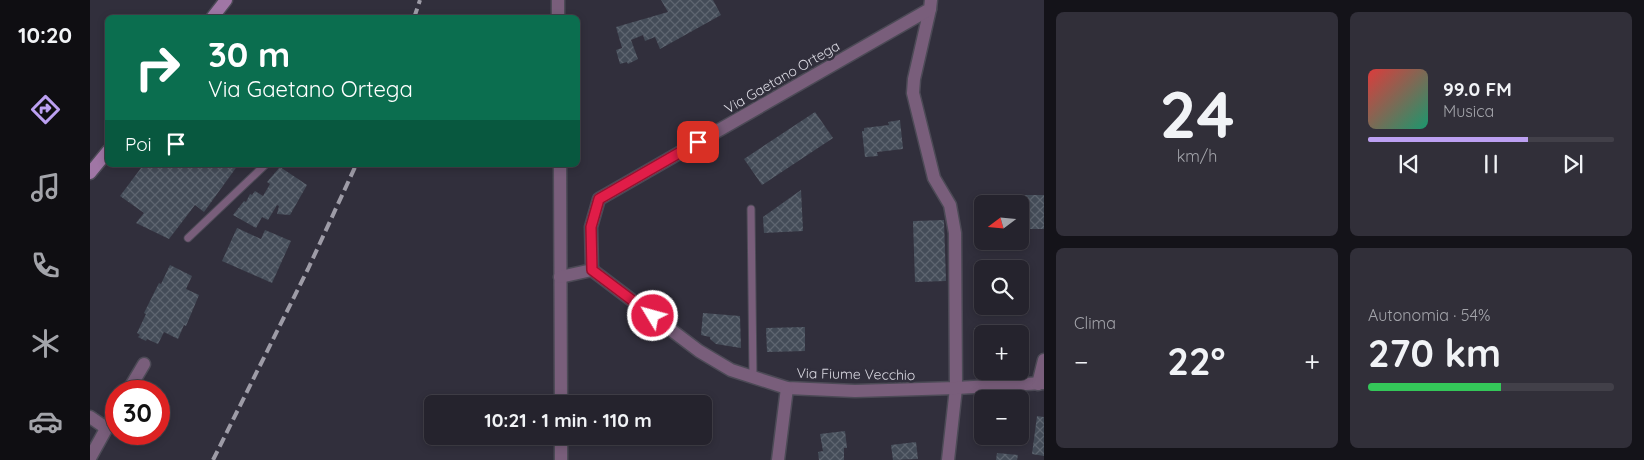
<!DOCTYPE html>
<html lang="it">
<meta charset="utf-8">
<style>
:root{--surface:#25232d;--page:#312f39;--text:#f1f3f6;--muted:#a3a4aa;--line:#424049;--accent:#bca0f2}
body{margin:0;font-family:Quicksand,sans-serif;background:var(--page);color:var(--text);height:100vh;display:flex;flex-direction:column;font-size:19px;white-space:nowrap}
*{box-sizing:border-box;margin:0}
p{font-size:16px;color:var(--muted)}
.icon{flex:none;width:28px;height:28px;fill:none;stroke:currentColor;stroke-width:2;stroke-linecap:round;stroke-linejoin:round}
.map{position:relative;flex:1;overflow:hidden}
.panel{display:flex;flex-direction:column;gap:12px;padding:12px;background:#141319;width:600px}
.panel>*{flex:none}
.banner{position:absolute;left:15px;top:15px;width:475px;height:152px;border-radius:8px;box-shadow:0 2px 8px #0003,0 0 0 1px var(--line);background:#0b6e4f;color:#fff;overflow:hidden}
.needle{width:32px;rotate:254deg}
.tools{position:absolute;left:884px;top:195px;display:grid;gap:10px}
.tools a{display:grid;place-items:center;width:55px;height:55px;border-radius:8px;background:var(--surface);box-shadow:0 2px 8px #0003,0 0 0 1px var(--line);font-size:25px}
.speed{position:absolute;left:15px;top:380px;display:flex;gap:10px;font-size:25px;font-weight:700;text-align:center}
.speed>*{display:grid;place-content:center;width:65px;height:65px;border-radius:50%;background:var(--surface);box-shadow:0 2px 8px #0003,0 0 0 1px var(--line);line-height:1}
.speed .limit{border:8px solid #d22;background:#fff;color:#111}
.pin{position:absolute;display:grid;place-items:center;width:42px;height:42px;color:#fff;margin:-21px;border-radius:10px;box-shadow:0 2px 8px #0006}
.me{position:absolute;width:55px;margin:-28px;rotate:307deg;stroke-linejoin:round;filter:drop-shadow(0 0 4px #0008)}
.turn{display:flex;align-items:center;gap:18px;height:105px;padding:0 20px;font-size:22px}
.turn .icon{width:65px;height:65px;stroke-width:2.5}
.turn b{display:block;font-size:35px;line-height:42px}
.then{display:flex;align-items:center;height:48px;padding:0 20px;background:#0003;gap:10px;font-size:19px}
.big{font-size:38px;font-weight:800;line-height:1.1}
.panel .tile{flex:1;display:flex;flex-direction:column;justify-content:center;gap:8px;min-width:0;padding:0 18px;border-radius:8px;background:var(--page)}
.panel .dial{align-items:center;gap:0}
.dial b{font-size:65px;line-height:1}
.song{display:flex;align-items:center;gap:15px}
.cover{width:60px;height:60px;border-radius:8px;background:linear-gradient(135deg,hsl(0 70% 55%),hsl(160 70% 35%))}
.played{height:5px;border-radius:2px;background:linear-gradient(90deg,var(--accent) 65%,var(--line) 65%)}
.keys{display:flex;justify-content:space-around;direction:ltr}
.heat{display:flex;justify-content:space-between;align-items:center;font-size:28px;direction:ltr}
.charge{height:8px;border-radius:4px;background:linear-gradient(90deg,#34c759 54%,var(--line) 0)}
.panel .tiles{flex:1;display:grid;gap:12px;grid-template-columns:repeat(2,1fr)}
.trip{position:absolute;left:334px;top:395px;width:288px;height:50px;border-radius:8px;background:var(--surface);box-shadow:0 2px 8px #0003,0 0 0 1px var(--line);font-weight:800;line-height:50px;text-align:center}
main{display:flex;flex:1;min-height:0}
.menu{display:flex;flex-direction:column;width:90px;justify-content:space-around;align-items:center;background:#0f0e12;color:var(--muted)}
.menu .icon{width:35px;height:35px}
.menu .current{color:var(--accent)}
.menu b{font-size:22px;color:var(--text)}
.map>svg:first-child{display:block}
</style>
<main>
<nav class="menu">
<b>10:20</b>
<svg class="icon current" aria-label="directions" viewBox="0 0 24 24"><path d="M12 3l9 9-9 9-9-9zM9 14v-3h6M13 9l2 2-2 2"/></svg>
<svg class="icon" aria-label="music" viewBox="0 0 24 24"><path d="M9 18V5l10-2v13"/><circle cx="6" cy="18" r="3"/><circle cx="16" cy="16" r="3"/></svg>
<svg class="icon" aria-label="phone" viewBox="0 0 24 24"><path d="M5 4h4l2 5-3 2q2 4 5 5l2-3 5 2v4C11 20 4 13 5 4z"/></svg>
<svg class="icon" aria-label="climate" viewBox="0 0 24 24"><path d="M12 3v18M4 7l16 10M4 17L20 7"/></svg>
<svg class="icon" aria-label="car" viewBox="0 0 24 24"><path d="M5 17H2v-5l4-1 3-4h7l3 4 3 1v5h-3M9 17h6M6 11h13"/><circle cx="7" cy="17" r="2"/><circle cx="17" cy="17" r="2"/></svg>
</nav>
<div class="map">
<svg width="954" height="460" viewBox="0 0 954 460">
<defs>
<pattern id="building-cross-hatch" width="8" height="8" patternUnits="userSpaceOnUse" patternTransform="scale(1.25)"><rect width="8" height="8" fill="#444c58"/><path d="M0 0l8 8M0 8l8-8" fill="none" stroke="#5e6570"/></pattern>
</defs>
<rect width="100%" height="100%" fill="#312f3c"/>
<g fill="url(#building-cross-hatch)">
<polygon points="571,0 623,0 631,15 570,49 565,37 555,41 553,35 541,40 548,59 538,64 537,62 530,64 526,50 532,48 526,27 578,12"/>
<polygon points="725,112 743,138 672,185 654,159"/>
<polygon points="810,120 813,149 787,152 788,156 775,157 772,131 774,131 774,128 799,125 798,122"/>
<polygon points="47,165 148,165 114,212 105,205 79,239 46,223 54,213 30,196 51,168"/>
<polygon points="190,167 217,185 200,215 187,214 189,206 187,205 178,220 172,217 166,228 143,215 154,201 156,202 160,194 162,195 165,191 173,196 180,184 177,182"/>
<polygon points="711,190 713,231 674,233 673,217"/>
<polygon points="919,195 954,195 954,229 930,229 930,204 920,204"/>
<polygon points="854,220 856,281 825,282 823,221"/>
<polygon points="147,228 171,239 175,230 201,241 182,283 132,261"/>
<polygon points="80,265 102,276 96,289 109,295 96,326 94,325 88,339 74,332 68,344 57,339 56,341 48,337 50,335 47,333 56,314 54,313 69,283 71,284"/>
<polygon points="613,313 650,316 651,348 626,344 620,339 620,337 611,335"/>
<polygon points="715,327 715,351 677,352 676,328"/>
<polygon points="884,328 922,328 922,334 892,334 892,359 885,359"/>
<polygon points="947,416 954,417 954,456 942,454"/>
<polygon points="755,431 757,448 754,448 754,460 729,460 728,452 733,451 730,434"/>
<polygon points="826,442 828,459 803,460 801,445"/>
<polygon points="907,453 928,455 927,460 906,460"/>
</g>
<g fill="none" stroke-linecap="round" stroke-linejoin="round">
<g stroke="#4c4a56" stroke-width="9">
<g id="service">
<polyline points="661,209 663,377"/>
<polyline points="98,238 175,165"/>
</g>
</g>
<g stroke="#4c4a56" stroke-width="15">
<g id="minor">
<polyline points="468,0 468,18"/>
<polyline points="840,9 824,79 823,93 844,178 860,205 865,233 866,388 858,460"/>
<polyline points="470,165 471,404"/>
<polyline points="502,270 501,227 509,199 840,9 841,0"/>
<polyline points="470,277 502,270 609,351 641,370 697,388 765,391 866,388 954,383"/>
<polyline points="948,384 954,360"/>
<polyline points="38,391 54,364"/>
<polyline points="0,417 16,428"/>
<polyline points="471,436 471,460"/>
<polyline points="0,458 26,411"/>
<polyline points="688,460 697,388"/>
</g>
</g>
<g stroke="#4c4a56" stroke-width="15">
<g id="secondary">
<polyline points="122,18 136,0"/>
<polyline points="0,173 18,151"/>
</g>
</g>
<use href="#service" stroke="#795e7b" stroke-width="7"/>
<use href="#minor" stroke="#795e7b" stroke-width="12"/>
<use href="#secondary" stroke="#a076a5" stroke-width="12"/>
<g stroke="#9e9ca7" stroke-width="4" stroke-dasharray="10 5" stroke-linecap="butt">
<polyline points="324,18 330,0"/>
<polyline points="123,460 218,269 266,165"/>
</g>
</g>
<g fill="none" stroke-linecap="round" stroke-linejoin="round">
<g stroke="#92132f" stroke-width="12">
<polyline id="route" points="563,316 502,270 501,227 509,199 608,142"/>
</g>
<use href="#route" stroke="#e11d48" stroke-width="9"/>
</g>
<g text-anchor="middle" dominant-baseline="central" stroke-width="5" stroke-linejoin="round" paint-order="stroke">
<g font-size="14" fill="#d9d8e1" stroke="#312f3c">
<text transform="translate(692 77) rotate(-30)">Via Gaetano Ortega</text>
<text transform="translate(766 374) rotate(1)">Via Fiume Vecchio</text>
</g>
</g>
</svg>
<div class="tools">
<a><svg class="needle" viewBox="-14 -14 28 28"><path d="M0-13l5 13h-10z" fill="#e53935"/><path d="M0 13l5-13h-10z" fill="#a3a4aa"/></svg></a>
<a><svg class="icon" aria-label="search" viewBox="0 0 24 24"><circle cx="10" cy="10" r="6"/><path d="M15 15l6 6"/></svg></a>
<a>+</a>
<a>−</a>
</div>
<div class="speed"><div class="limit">30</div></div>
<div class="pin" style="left:608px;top:142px;background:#d93025"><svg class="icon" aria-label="arrive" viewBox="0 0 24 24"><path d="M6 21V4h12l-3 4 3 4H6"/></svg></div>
<svg class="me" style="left:563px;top:316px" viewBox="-20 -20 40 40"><circle r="17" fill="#e11d48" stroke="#fff" stroke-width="3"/><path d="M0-11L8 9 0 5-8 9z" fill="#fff"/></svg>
<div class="trip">10:21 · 1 min · 110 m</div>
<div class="banner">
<div class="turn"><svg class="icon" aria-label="right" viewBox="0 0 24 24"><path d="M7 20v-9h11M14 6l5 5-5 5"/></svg><div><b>30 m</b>Via Gaetano Ortega</div></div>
<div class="then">Poi<svg class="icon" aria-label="arrive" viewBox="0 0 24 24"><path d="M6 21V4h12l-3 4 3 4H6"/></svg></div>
</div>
</div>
<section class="panel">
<div class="tiles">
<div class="tile dial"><b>24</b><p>km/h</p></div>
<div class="tile">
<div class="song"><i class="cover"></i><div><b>99.0 FM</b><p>Musica</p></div></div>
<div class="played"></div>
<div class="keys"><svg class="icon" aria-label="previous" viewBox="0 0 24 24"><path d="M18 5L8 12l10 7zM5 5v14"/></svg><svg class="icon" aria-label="pause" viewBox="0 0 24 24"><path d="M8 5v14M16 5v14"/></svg><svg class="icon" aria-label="next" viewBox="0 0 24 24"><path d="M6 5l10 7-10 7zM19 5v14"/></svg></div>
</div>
<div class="tile"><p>Clima</p>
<div class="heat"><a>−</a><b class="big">22°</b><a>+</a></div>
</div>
<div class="tile"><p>Autonomia · 54%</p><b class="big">270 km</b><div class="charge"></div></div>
</div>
</section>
</main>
